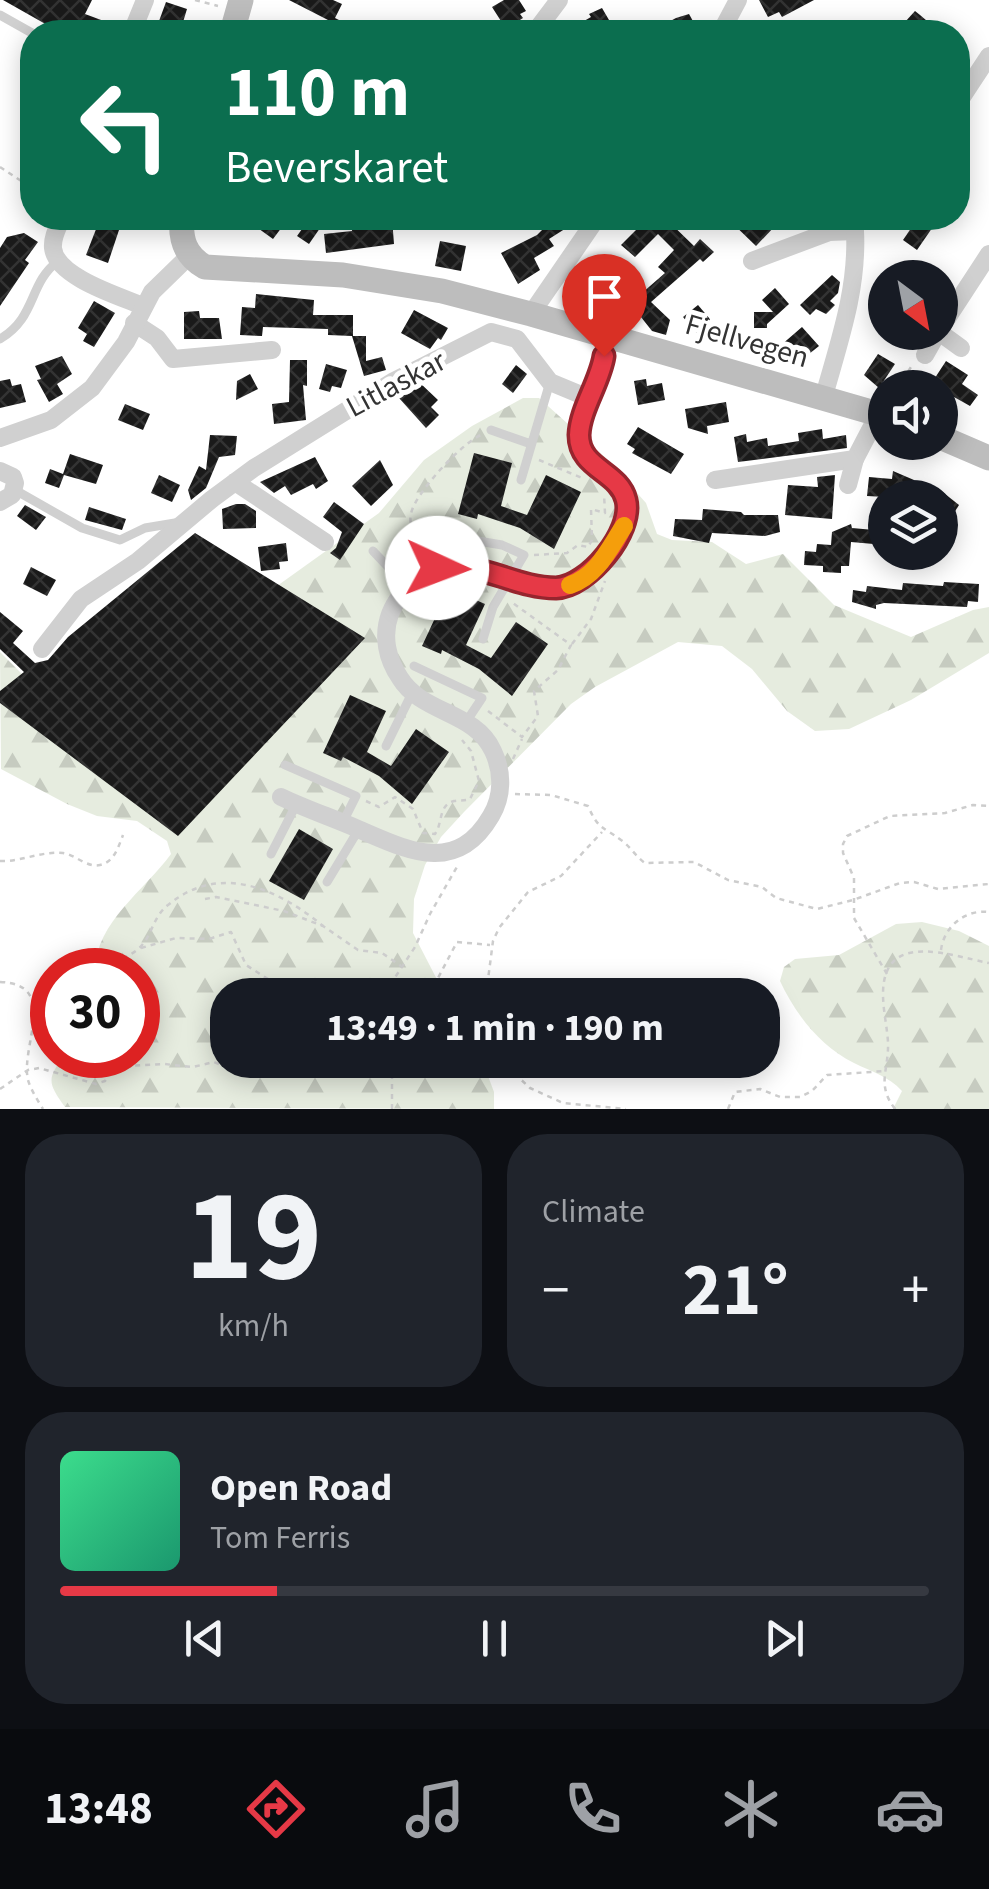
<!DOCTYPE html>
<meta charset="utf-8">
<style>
:root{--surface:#171b24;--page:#20242c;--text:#f1f3f6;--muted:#9ea1a6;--line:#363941;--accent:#e63946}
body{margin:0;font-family:"Source Sans 3",sans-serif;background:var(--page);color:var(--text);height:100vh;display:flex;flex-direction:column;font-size:38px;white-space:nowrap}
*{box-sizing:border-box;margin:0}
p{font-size:32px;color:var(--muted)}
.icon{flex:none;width:55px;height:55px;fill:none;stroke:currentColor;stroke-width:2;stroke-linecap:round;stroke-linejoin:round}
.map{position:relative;height:1109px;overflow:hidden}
.sheet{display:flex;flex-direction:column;gap:25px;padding:25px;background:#0d0f14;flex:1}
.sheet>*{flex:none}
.guide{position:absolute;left:20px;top:20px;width:950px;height:210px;border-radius:40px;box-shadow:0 5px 25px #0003;background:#0b6e4f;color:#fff;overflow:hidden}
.needle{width:65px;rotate:148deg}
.controls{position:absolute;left:868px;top:260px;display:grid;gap:20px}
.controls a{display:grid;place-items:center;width:90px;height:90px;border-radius:50%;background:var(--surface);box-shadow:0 5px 25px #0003;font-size:50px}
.speed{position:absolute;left:30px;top:948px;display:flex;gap:20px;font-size:50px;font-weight:700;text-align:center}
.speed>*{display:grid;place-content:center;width:130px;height:130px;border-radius:50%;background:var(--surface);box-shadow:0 5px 25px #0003;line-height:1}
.speed .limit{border:15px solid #d22;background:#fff;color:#111}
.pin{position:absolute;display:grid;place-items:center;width:85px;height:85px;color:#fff;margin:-102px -42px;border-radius:50% 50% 50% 0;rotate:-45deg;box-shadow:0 0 10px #0007}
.pin .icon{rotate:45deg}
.me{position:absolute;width:110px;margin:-55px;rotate:92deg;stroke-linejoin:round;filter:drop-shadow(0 0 8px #0008)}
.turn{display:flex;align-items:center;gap:35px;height:210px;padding:0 40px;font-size:45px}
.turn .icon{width:130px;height:130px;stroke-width:2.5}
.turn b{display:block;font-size:70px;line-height:85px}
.big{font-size:75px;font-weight:700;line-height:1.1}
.sheet .card{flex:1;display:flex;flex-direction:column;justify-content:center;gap:15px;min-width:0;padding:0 35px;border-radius:40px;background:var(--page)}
.sheet .dial{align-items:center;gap:0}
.dial b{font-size:130px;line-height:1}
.song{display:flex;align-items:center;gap:30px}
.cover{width:120px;height:120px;border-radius:15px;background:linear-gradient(135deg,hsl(150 70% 55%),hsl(160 70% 35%))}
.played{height:10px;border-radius:5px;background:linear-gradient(90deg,var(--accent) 25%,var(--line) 25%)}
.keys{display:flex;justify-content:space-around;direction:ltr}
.heat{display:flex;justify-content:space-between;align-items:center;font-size:55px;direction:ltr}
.sheet .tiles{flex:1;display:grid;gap:25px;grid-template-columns:1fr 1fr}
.card:last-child{grid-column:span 2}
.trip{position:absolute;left:210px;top:978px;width:570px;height:100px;border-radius:40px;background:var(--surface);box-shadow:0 5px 25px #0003;font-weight:700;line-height:100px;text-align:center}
.tabs{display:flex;height:160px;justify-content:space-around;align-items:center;background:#090b0e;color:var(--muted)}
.tabs .icon{width:70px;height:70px}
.tabs .current{color:var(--accent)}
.tabs b{font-size:45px;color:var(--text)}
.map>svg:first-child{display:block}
</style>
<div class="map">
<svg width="989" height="1109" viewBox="0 0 989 1109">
<defs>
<pattern id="forest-firs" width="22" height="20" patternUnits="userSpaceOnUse" patternTransform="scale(2.5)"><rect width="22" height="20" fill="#e6ecdf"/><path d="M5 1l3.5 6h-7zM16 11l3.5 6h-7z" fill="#c6cbc0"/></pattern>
<pattern id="building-cross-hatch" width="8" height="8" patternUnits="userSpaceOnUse" patternTransform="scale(2.5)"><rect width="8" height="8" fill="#1a1a1a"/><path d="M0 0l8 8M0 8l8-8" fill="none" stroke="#333"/></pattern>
</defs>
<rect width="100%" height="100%" fill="#fff"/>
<g fill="url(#forest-firs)">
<path d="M523,398H539L606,458L646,503L657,534L672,540L712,542L746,564L783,554L834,605L911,637L973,610L989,607V653L911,700L849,729L815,731L787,711L752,669L722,646L678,642L595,687L571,704L464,812L441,837L425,865L414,899L413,933L445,995H228V1060H482L494,1092V1109L65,1107C48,1083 46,1079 65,1055H138V970H95C96,922 145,890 171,854L167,841L137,821L97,816L67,804L1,769L0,652L32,684L277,586L379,513L424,460L472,426Z"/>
<path d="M922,922L959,931L989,946V1109H893L902,1091C888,1076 872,1072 854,1063C820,1046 796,1015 780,981L784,967L795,959L839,955L896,924Z"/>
</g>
<g fill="url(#building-cross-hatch)">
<polygon points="3,0 92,0 85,14 120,27 120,32 56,30"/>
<polygon points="289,0 333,0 342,4 335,18 343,22 341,32 324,29 328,20"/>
<polygon points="504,0 519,0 526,11 520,14 523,18 506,29 492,7"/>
<polygon points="759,0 814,0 782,17 779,12 768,17"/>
<polygon points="166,2 187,9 180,32 155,32"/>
<polygon points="602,8 616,32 565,32 591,17 589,14"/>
<polygon points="915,11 920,15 940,32 916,32 905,22"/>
<polygon points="689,14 699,32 650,32 676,18"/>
<polygon points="244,218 270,218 282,227 273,239"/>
<polygon points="310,218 327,218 309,244 297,236"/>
<polygon points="351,218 392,218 394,244 326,253 324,234 352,231"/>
<polygon points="550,218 582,218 549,239 554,246 534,258 540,270 518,284 501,253 537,235 543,229 540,224"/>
<polygon points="648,218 665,218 694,246 700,239 714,252 703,262 700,259 651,302 670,320 666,335 652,331 626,298 637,288 642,293 665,273 658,267 674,250 658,234 635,257 621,245"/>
<polygon points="727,218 768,218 776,225 756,246"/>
<polygon points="918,218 939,218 917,250 903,240"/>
<polygon points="100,219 120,227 108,263 86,255"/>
<polygon points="24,233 38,242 25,260 29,263 0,306 0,248 7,237"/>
<polygon points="440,241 466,246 461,271 435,266"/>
<polygon points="832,275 840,282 838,293 830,301 835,305 826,314 816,309 810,315 800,305"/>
<polygon points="588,276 602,290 585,308 570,294"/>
<polygon points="775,288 789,304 767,324 767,328 754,328 754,312 773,312 762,300"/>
<polygon points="256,294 314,300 313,315 353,315 353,336 366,336 366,361 382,357 386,370 364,376 352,336 328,335 328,329 263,327 262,336 240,335 242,307 255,308"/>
<polygon points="94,301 115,313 94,347 83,341 87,334 78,328"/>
<polygon points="698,305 715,325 701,338 683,317"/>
<polygon points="414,310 448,328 441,340 438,338 430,349 401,333"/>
<polygon points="199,311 200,318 219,318 222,339 184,339 184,312"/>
<polygon points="802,327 819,346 809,354 806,351 790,362 780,346"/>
<polygon points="878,354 895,364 879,388 864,375"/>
<polygon points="62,356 72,374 57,384 63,394 49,402 37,380 41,379 35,366"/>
<polygon points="290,360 307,360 307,386 303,385 306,420 274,424 272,404 289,402"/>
<polygon points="946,361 968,375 962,384 978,395 970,406 931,384"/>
<polygon points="326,364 347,370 341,388 332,386 330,392 319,389"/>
<polygon points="516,365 527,374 513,393 502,384"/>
<polygon points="250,374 258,389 236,400 237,381"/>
<polygon points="10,379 12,386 21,384 26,402 0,408 0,381"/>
<polygon points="646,379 647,386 662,383 665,400 638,405 634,381"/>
<polygon points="419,382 438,400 431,407 439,415 426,428 399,398 398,393"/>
<polygon points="726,402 729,422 707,426 708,434 688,428 685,409"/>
<polygon points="125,404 150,414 143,430 118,420"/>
<polygon points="638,427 684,454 671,474 632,453 635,449 627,444"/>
<polygon points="822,429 823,439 846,435 847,448 738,462 734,437 746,434 747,442 767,438 768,446 799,441 798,433"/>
<polygon points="210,435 237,436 235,455 219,457 206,488 191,500 188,490 199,466 206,470"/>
<polygon points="474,453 512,463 501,506 527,515 546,475 581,492 554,549 520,528 478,514 477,519 458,514"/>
<polygon points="70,454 103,465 96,484 64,475 59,488 45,483 50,469 63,474"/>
<polygon points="315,457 328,481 316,489 313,484 291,495 285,486 274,493 260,482"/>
<polygon points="380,460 393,485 371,506 352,486"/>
<polygon points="893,471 914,480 903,498 867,496 869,477 892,479"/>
<polygon points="159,475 180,485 172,502 151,493"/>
<polygon points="835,475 832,519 785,515 788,485 818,487 817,477"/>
<polygon points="940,490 959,505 940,535"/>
<polygon points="334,502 364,524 340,560 330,553 336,548 342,532 323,517"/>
<polygon points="236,504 245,504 256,511 256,528 223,529 222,509"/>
<polygon points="25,505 46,517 36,530 17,516"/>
<polygon points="89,507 126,519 122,530 85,520"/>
<polygon points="703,509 741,512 744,515 778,515 780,532 765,536 712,533 709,543 673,536 675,519 702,520"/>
<polygon points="851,524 852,528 885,531 885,545 851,542 849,566 841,566 841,573 823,572 823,566 804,565 805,551 816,552 817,544 831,545 832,532"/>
<polygon points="195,533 365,638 178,836 0,703 0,691 24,672 0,649 0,612 23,631 13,643 35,663 48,660 68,637"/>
<polygon points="286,543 288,561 279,562 280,569 261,571 258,547"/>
<polygon points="31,567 56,580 47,596 23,584"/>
<polygon points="944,582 979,584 978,602 968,601 967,607 884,603 876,605 876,609 852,602 853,590 866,592 867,586 902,590 903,583 943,586"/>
<polygon points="449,588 485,604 466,645 491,658 516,622 548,644 512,696 479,669 442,650 441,654 422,646"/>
<polygon points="350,695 386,711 367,752 391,766 416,729 449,752 412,804 379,776 343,757 341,761 323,753"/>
<polygon points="299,829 333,849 304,900 269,881"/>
</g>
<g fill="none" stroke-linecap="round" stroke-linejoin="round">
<g stroke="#cdcdcd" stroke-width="2.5" stroke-dasharray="5 5" stroke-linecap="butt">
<polyline points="195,0 218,6"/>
<polyline points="0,167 32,188"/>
<polyline points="897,388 913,364"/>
<polyline points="539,460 582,478"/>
<path d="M452,541L418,536C412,529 409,523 411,514C414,494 463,442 481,435"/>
<polyline points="534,555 567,553 578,545 588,547 592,540 591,509 605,513 604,494"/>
<polyline points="572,644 591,619 605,581"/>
<polyline points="488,711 522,737 538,716 534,691 558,670 571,645 510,601"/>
<polyline points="513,759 522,739"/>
<path d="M515,794L551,795L588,806C598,829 602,826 621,840C630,846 636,857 645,863L694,862L728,880L762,887L776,898L817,909L853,900L900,883L914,882L938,889L989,884"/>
<path d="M366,801L379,807L395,797L413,809L423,833L435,834C443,823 438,805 454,801C460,800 465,801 470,799L479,781L471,751L462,740"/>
<path d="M0,861C21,862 40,851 63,853C76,855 87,868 100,865C114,862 118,848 123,835"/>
<polyline points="205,899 216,897 284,911 323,926 358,950 382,953 401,966"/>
<polyline points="141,948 176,938 209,939 231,932 246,965 282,988 285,995"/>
<path d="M941,950C944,926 966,909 989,912"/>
<path d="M95,970C110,963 133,957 143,944C153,931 154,916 168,905C220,862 278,889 323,926"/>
<polyline points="887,974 854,918 854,878 843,853 843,844 847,836 890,816 945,813 973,805 989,806"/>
<path d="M0,982C60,984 20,1046 28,1080C31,1090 38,1101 43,1109"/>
<polyline points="389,995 392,982 415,947 430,914 458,865"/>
<polyline points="429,995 457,942 490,945"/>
<polyline points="486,995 493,941 499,928 528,892 561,876 602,832"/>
<polyline points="36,1004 52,996"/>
<polyline points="500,1060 530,1088 563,1103 626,1109"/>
<polyline points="0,1089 28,1070 39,1068 96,1084 105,1081 112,1071 125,1066 164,1064 193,1067 214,1062 230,1069 243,1069 262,1060"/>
<polyline points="392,1109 392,1060"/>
<polyline points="728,1109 735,1092 760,1089 780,1097 800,1097 812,1091 827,1075 885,1071"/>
<path d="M895,1109C876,1084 889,1071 888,1042C887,1026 883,1010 883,994C883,929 951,956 989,963"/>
</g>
<g stroke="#d0d0d0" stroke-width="9">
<polyline points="0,15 32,33"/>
<path d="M0,339C37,317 28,284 58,261"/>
<polyline points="491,430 531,444"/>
<polyline points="521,480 550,382"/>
<polyline points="15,490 82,528 120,540 145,528 181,522"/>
<polyline points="466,539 502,545 524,555 493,607 483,639"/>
<polyline points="373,551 407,587"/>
<polyline points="414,666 482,698 466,722"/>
<polyline points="386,746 412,693"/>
<polyline points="285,765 356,796 343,822"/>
<polyline points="271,854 296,805"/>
<polyline points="327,882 359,829"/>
</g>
<g stroke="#d0d0d0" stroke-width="18">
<polyline points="132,32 145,0"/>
<polyline points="535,32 559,0"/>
<polyline points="721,32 738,0"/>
<polyline points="958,103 989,56"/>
<path d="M62,218C58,227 52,237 53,248C56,277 119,296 143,306"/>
<polyline points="752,261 829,232 855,231"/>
<polyline points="531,314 597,218"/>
<polyline points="134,323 157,338 173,359 272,350"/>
<polyline points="940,329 989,254"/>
<polyline points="939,332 961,348"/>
<polyline points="925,355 938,332"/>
<path d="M824,396C839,342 858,289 855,231"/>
<polyline points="0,438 51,420 92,388 126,342 152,292 190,255"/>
<polyline points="0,471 13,477 15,483 12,495 0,502"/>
<polyline points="715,480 855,459 879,413"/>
<polyline points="235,482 325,542"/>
<polyline points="848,485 855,459"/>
<polyline points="42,649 81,599 138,561 212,499 254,468 394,381 491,332 517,339 550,382 591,399"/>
<path d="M281,797C306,809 333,818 358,829C407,850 456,876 491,816C503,796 503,772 493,751C475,711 422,714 400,678C387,659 382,636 390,614C396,599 406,588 418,579C476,539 543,617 590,573C613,552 643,510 616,481C603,468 585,466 580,445C577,430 605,354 613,337"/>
</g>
<g stroke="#bdbdbd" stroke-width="25">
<polyline points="232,32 241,0"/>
<path d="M182,218C180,239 185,256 205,267L343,275L442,291L531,314L885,416"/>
<polyline points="940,437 989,458"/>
</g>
</g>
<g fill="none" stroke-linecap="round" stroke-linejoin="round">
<g stroke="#96252e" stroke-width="25">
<path id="route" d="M437,568C480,560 514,588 556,588C588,587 634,531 626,500C619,471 579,469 579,435C580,409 600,382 604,356"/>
</g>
<use href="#route" stroke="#e63946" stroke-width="18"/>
<path stroke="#f59e0b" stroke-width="18" d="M570,585C597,576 609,549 624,526"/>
</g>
<g text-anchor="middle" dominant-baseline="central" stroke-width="10" stroke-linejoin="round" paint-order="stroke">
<g font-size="30" fill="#333" stroke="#fff">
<text transform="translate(747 341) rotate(16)">Fjellvegen</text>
<text transform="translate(396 384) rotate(-28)">Litlaskar</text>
</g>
</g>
</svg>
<div class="controls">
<a><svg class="needle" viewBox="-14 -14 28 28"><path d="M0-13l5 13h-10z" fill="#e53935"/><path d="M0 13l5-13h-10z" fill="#9ea1a6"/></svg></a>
<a><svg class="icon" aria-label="sound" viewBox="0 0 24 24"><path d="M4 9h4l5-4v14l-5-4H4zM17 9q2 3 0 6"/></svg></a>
<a><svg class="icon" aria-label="layers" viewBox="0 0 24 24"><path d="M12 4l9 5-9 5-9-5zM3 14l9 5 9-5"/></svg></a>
</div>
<div class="speed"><div class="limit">30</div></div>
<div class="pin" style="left:604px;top:356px;background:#d93025"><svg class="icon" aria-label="arrive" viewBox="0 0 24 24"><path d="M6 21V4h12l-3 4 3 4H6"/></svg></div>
<svg class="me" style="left:437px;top:568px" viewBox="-20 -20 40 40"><circle r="19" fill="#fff"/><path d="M0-13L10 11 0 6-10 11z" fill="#e63946"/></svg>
<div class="trip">13:49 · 1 min · 190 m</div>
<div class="guide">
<div class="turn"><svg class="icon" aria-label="left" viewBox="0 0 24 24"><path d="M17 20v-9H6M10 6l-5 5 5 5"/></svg><div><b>110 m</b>Beverskaret</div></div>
</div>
</div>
<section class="sheet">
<div class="tiles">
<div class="card dial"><b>19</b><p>km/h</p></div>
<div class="card"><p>Climate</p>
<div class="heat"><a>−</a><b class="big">21°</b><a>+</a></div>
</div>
<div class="card">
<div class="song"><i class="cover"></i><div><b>Open Road</b><p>Tom Ferris</p></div></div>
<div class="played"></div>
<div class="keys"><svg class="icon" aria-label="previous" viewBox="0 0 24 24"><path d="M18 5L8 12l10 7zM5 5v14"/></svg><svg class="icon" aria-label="pause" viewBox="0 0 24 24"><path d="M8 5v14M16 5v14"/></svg><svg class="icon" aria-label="next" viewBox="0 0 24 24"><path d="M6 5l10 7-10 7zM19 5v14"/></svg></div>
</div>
</div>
</section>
<nav class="tabs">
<b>13:48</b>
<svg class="icon current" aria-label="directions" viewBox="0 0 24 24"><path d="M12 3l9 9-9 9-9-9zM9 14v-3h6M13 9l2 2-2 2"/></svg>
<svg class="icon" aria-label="music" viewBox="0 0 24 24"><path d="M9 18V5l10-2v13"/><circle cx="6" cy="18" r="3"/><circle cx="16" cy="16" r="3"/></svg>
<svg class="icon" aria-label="phone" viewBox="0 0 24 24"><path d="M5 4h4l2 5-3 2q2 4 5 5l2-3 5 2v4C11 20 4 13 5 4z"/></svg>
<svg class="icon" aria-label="climate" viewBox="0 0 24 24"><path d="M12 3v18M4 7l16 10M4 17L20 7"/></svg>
<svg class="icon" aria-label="car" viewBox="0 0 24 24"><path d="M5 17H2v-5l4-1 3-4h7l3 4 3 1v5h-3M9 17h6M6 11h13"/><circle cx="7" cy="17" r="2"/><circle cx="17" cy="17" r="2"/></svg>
</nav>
